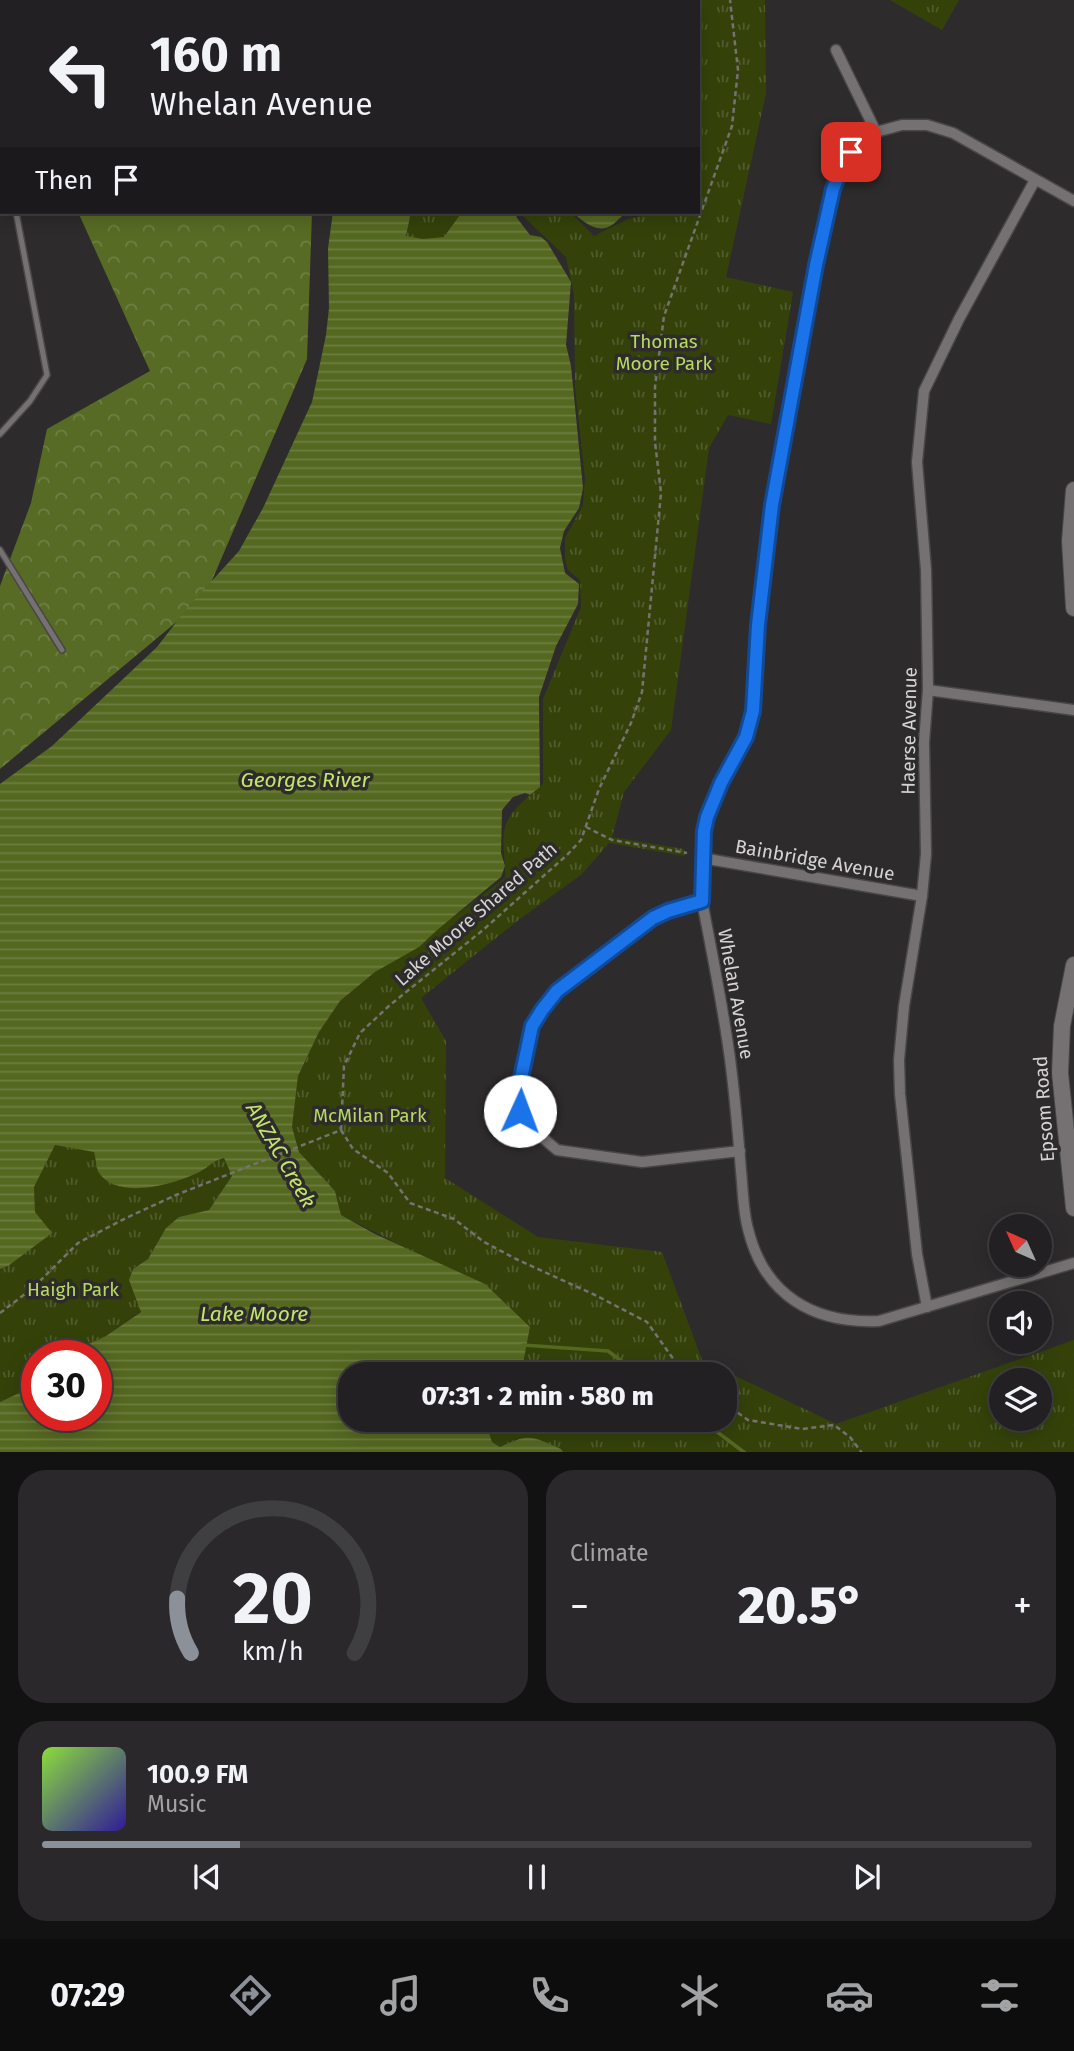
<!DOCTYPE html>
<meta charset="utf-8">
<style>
:root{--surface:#222022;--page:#2a282a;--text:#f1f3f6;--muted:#a2a3a5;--line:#3f3e40;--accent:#8c9099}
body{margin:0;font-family:"Fira Sans",sans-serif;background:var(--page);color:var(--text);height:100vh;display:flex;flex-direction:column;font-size:26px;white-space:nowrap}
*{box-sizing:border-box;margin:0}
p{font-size:23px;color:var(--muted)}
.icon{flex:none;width:38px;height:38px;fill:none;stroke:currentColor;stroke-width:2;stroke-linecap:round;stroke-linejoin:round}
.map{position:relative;height:1452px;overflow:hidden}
.drawer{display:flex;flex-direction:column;gap:18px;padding:18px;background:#131213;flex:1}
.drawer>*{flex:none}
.hud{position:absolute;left:0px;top:0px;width:700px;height:214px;box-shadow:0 4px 18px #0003,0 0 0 2px var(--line);background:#222022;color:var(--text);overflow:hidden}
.needle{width:46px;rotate:315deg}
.fabs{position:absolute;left:989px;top:1214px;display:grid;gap:14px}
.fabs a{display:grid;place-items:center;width:63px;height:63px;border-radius:50%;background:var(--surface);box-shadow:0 4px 18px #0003,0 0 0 2px var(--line);font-size:35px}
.speed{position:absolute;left:21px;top:1340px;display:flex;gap:14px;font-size:35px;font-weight:700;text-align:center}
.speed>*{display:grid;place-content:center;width:91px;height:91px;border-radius:50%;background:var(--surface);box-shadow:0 4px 18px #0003,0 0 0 2px var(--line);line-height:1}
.speed .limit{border:10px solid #d22;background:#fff;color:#111}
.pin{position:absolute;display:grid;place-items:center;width:60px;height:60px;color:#fff;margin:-30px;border-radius:14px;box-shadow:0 4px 10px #0006}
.me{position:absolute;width:77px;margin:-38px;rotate:2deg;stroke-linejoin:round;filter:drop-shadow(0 0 5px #0008)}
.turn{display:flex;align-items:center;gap:24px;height:147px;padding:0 35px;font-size:32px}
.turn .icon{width:91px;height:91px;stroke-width:2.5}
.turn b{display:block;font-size:49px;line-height:60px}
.then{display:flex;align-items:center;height:66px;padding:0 35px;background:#0003;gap:14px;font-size:26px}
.big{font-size:52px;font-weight:800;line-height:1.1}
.drawer .widget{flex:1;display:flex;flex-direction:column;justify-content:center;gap:10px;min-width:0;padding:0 24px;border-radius:28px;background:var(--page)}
.drawer .dial{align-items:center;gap:0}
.dial svg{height:182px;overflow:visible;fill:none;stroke:var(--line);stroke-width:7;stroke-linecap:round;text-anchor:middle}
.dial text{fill:var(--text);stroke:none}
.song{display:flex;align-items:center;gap:21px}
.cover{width:84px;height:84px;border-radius:10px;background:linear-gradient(135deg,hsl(90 70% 55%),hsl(250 70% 35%))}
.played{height:7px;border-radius:4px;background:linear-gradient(90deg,var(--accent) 20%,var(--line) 20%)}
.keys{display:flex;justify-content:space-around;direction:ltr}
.heat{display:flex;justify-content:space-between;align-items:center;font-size:38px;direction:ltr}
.drawer .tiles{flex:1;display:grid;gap:18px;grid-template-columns:1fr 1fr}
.widget:last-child{grid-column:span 2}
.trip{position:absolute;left:338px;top:1362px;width:399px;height:70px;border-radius:28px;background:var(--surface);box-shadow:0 4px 18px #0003,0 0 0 2px var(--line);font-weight:800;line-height:70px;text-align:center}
.tab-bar{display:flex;height:112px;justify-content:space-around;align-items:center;background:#0e0d0e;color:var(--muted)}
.tab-bar .icon{width:49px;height:49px}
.tab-bar .current{color:var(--accent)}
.tab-bar b{font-size:32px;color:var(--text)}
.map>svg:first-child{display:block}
</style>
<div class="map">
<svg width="1074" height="1453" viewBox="0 0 1074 1453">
<defs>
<pattern id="forest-crowns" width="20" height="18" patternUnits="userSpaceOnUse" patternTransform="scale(1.75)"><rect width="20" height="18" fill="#586b24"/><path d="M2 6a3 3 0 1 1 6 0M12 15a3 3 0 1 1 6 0" fill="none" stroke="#6f7f43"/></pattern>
<pattern id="park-tufts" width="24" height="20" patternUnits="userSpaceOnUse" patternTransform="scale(1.75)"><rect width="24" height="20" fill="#34420a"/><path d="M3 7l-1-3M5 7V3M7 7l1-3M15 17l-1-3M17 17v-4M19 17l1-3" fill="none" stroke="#505c2d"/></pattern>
<pattern id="water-rules" width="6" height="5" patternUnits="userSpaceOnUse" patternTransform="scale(1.75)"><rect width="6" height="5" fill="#556820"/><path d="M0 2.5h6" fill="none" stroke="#6d7d40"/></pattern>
</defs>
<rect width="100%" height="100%" fill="#2e2b2d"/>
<polygon fill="url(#forest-crowns)" points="78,212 312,212 307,359 204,599 0,769 0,586 31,503 47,429 150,371"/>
<g fill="url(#park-tufts)" fill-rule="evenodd">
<path d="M655,0H765L766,93L726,277L793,292L771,424L728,415L709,448L671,730L624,792L612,837L684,849L685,856L609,843L582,874L516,922L421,998L446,1041L445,1178L538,1237L662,1252L702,1360L836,1424L1074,1340V1452L563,1453L561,1449L517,1439L500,1447L492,1442L488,1430L497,1419H724V1374H521L530,1327L414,1252L341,1215L335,1191L299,1152L292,1127L298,1076L319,1032L340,1001L375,972L399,958L505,878C506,863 502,847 504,832C507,811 529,797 543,784V699L581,607L580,580L568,570L565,558V538L583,505L585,478L575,387L574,295L566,257L524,217L523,212H570L594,236L628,219L662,212H698V2H655ZM1001,1381H1040V1419H1001Z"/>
<polygon points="890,0 959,0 942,30"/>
<polygon points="411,212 462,212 444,238 423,239 406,237"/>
<polygon points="55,1145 204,1170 213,1161 224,1158 232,1176 209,1210 179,1217 166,1228 148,1259 132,1269 130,1280 141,1311 106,1336 73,1351 67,1356 37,1356 37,1382 32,1387 0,1402 0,1269 8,1266 35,1212 34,1186"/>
</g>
<g fill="url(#water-rules)">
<polygon points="374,0 481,0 480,2 373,2"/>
<path d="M333,212H411L406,236L423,239L444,237L462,212H515L517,218L530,235L541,237L547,242L571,282L566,345L571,366L583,488L579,508L564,531L560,548L565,573L579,584L578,604L556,646L539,697L540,787L530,795L525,793L513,797L502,810L501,853L505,866L501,877L436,931L419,947L375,972L340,1001L319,1032L298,1076L292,1127L299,1152L335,1191L341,1215L375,1234L485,1284L530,1327L521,1374H350V1419H497L488,1430L492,1442L500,1447C530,1433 531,1436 561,1449L563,1452H0V1402L32,1387L37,1382V1416H96V1356H67L73,1351L106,1336L141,1312L129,1280L133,1269L148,1259L166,1228L179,1217L209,1210L232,1176L224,1158C210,1162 211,1166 201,1171C177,1184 118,1201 99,1173C96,1168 96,1158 94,1152L55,1145L34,1187L35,1212L52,1233L8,1266L0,1269V784L52,746L157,647L188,607L239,551L263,508L312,402L326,335L329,308L328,248Z"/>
<path d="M572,212H649C641,212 633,212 626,214C619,217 618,221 612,225C597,235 583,221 572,212Z"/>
</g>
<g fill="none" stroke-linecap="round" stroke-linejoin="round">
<g stroke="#556820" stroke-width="3.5">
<polyline points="523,1345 608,1351 639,1374"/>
<polyline points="700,1419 745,1453"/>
</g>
<g stroke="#484646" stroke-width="8">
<g id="lane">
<polyline points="172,2 175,0"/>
<polyline points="0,117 2,116"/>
<polyline points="0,128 2,134"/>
<polyline points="0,434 30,401 47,375 16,212"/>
<polyline points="0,550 62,650"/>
</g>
</g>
<g stroke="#484646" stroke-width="13">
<g id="street">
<polyline points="836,50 876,132"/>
<path d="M1074,201L953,133L927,125H902L876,132L851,152L842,167L833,189L816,265L772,505L758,625L753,711L746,737L721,783L707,817L704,831L702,901C712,953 723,1006 730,1059C735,1096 738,1133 741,1171C743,1190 743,1211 748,1229C764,1295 813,1324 879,1321L1074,1263"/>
<polyline points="928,690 1074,710"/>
<polyline points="702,858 922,896"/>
<polyline points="702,901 668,911 653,918 557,991 542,1010 532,1026 517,1097 520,1111 528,1125 557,1150 642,1162 740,1151"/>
<polyline points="927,1307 917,1254 900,1094 899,1060 904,1006 922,896 926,854 924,742 928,690 926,570 917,462 924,391 959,319 1035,180"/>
</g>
</g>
<g stroke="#484646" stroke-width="18">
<g id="secondary">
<polyline points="1074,490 1070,541 1074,608"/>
<polyline points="1074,965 1062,1026 1060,1073 1074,1208"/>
</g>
</g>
<g stroke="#747273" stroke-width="2.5" stroke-dasharray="5 3.5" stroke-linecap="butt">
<polyline points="586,827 612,840 687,853"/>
<polyline points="341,1130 344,1066 360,1033 390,1005 483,930 567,855 581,840 599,789 631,723 642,692 661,493 655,442 655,387 664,316 732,126 738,70 730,0"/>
<polyline points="341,1130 353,1149 388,1173 410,1203 454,1219 484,1242 516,1259 595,1295 647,1322 684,1374"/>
<polyline points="0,1313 33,1288 78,1243 126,1218 176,1195 341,1130"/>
<polyline points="724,1403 748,1420 802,1429 834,1425 850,1437 862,1453"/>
</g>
<use href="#lane" stroke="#757173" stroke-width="5"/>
<use href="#street" stroke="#757173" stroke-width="10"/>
<use href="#secondary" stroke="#757173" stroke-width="16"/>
</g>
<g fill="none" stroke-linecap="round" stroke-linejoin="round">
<g stroke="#114b97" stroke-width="18">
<polyline id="route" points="520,1111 517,1097 532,1026 542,1010 557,991 653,918 668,911 702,901 704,831 707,817 721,783 746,737 753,711 758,625 772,505 816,265 833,189 842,167 851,152"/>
</g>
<use href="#route" stroke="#1a73e8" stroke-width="12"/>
</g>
<g text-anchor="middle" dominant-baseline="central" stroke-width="7" stroke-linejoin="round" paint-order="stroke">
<g font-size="19" fill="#b6d95e" stroke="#2e2b2d">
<text x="664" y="341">Thomas<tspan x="664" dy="22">Moore Park</tspan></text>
<text x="370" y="1115">McMilan Park</text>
<text x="73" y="1289">Haigh Park</text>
</g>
<g font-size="19" fill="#d5d3d3" stroke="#2e2b2d">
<text transform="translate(909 731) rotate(-89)">Haerse Avenue</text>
<text transform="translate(815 860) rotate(10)">Bainbridge Avenue</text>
<text transform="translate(476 914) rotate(-41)">Lake Moore Shared Path</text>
<text transform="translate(736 994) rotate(80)">Whelan Avenue</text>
<text transform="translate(1044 1109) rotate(-94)">Epsom Road</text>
</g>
<g font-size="21" font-style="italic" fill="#c2e56b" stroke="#2e2b2d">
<text x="305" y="780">Georges River</text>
<text transform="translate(281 1155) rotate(60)">ANZAC Creek</text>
<text x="254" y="1314">Lake Moore</text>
</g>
</g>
</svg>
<div class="fabs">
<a><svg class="needle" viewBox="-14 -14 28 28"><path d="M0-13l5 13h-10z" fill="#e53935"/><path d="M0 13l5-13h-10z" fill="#a2a3a5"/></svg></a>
<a><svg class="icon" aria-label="sound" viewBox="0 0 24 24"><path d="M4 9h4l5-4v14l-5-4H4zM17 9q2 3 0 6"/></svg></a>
<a><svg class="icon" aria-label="layers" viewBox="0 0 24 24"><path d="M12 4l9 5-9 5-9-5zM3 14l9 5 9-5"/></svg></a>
</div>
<div class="speed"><div class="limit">30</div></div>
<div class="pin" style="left:851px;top:152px;background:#d93025"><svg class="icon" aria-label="arrive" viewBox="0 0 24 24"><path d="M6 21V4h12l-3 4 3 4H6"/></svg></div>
<svg class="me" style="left:520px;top:1111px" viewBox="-20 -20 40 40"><circle r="19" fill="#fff"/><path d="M0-13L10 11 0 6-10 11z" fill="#1a73e8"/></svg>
<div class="trip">07:31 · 2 min · 580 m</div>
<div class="hud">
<div class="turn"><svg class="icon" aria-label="left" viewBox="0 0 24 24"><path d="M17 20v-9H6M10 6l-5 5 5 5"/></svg><div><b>160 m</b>Whelan Avenue</div></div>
<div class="then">Then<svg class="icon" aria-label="arrive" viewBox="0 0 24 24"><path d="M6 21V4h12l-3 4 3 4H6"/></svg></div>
</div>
</div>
<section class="drawer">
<div class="tiles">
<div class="widget dial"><svg viewBox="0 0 100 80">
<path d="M14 69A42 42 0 1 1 86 69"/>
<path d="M14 69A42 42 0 0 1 8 45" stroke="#8c9099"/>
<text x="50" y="56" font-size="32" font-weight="700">20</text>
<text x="50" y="72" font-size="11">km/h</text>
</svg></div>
<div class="widget"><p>Climate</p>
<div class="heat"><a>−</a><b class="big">20.5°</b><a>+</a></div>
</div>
<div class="widget">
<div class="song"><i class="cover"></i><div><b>100.9 FM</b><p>Music</p></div></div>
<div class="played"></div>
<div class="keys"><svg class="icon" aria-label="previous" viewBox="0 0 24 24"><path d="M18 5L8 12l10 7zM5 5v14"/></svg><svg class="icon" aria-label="pause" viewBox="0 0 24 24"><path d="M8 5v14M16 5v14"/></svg><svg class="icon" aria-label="next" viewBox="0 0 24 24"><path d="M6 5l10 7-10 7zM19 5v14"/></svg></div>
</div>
</div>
</section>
<nav class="tab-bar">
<b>07:29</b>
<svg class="icon current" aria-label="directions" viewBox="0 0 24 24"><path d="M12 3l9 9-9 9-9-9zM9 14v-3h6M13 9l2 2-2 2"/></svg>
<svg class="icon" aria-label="music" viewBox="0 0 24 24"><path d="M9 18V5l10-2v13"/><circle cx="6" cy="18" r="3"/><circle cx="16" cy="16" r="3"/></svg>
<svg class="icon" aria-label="phone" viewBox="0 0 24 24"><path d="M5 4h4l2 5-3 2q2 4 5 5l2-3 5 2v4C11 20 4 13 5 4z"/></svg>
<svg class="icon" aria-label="climate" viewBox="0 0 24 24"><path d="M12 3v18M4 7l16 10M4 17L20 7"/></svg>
<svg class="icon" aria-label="car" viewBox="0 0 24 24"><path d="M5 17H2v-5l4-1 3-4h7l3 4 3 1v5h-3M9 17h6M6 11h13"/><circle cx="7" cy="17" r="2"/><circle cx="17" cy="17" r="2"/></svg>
<svg class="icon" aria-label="filters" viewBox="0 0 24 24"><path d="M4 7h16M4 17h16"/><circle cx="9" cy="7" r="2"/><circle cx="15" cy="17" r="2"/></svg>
</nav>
